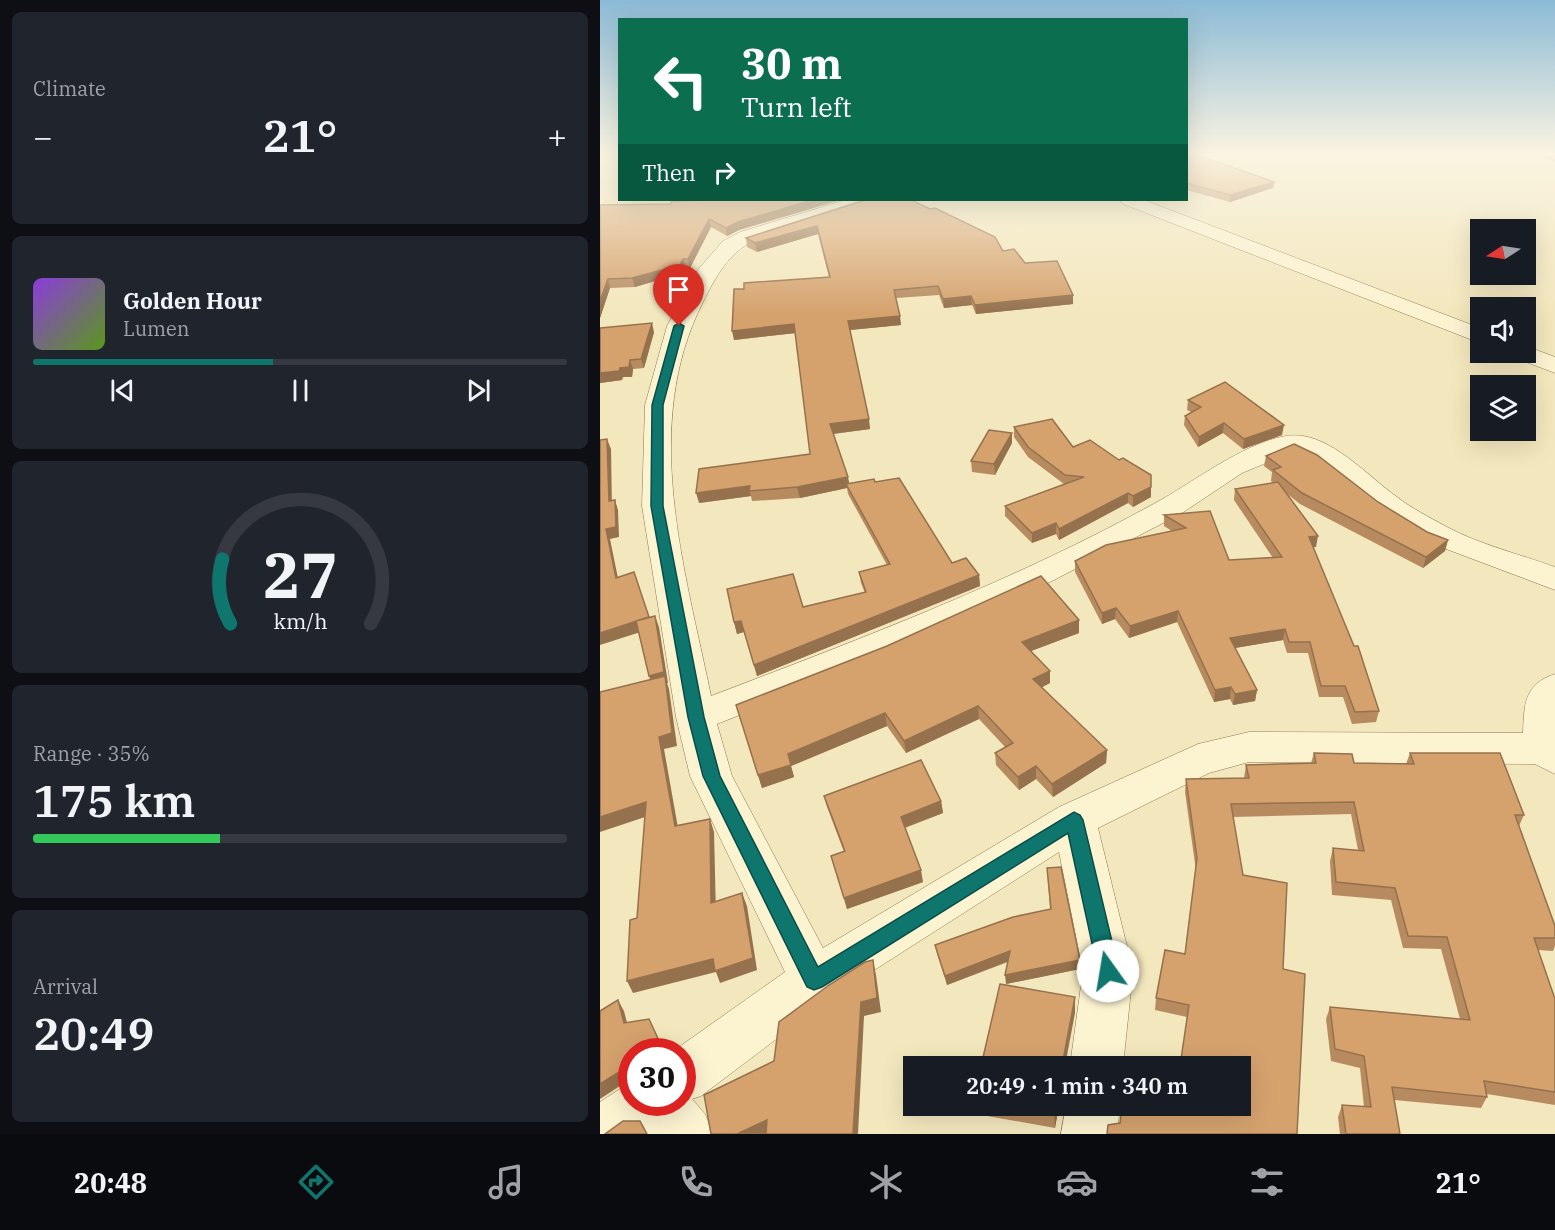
<!DOCTYPE html>
<meta charset="utf-8">
<style>
:root{--surface:#171b24;--page:#20242c;--text:#f1f3f6;--muted:#9ea1a6;--line:#363941;--accent:#0f766e}
body{margin:0;font-family:"IBM Plex Serif",serif;background:var(--page);color:var(--text);height:100vh;display:flex;flex-direction:column;font-size:22px;white-space:nowrap}
*{box-sizing:border-box;margin:0}
p{font-size:20px;color:var(--muted)}
.icon{flex:none;width:33px;height:33px;fill:none;stroke:currentColor;stroke-width:2;stroke-linecap:round;stroke-linejoin:round}
.map{position:relative;flex:1;overflow:hidden}
.sheet{display:flex;flex-direction:column;gap:12px;padding:12px;background:#0d0f14;width:600px}
.sheet>*{flex:none}
.top-card{position:absolute;left:18px;top:18px;width:570px;height:183px;border-radius:0px;box-shadow:0 6px 24px #0002;background:#0b6e4f;color:#fff;overflow:hidden}
.needle{width:39px;rotate:258deg}
.tools{position:absolute;left:870px;top:219px;display:grid;gap:12px}
.tools a{display:grid;place-items:center;width:66px;height:66px;border-radius:0px;background:var(--surface);box-shadow:0 6px 24px #0002;font-size:30px}
.speed{position:absolute;left:18px;top:1038px;display:flex;gap:12px;font-size:30px;font-weight:700;text-align:center}
.speed>*{display:grid;place-content:center;width:78px;height:78px;border-radius:50%;background:var(--surface);box-shadow:0 6px 24px #0002;line-height:1}
.speed .limit{border:9px solid #d22;background:#fff;color:#111}
.pin{position:absolute;display:grid;place-items:center;width:51px;height:51px;color:#fff;margin:-62px -26px;border-radius:50% 50% 50% 0;rotate:-45deg;box-shadow:0 0 6px #0007}
.pin .icon{rotate:45deg}
.me{position:absolute;width:66px;margin:-33px;rotate:347deg;stroke-linejoin:round;filter:drop-shadow(0 0 4px #0008)}
.turn{display:flex;align-items:center;gap:21px;height:126px;padding:0 24px;font-size:27px}
.turn .icon{width:78px;height:78px;stroke-width:2.5}
.turn b{display:block;font-size:42px;line-height:51px}
.then{display:flex;align-items:center;height:57px;padding:0 24px;background:#0003;gap:12px;font-size:22px}
.big{font-size:45px;font-weight:600;line-height:1.1}
.sheet .tile{flex:1;display:flex;flex-direction:column;justify-content:center;gap:9px;min-width:0;padding:0 21px;border-radius:9px;background:var(--page)}
.sheet .dial{align-items:center;gap:0}
.dial svg{height:156px;overflow:visible;fill:none;stroke:var(--line);stroke-width:7;stroke-linecap:round;text-anchor:middle}
.dial text{fill:var(--text);stroke:none}
.song{display:flex;align-items:center;gap:18px}
.cover{width:72px;height:72px;border-radius:9px;background:linear-gradient(135deg,hsl(270 70% 55%),hsl(90 70% 35%))}
.played{height:6px;border-radius:3px;background:linear-gradient(90deg,var(--accent) 45%,var(--line) 45%)}
.keys{display:flex;justify-content:space-around;direction:ltr}
.heat{display:flex;justify-content:space-between;align-items:center;font-size:33px;direction:ltr}
.charge{height:9px;border-radius:4px;background:linear-gradient(90deg,#34c759 35%,var(--line) 0)}
.trip{position:absolute;left:303px;top:1056px;width:348px;height:60px;border-radius:0px;background:var(--surface);box-shadow:0 6px 24px #0002;font-weight:600;line-height:60px;text-align:center}
.tab-bar{display:flex;height:96px;justify-content:space-around;align-items:center;background:#090b0e;color:var(--muted)}
.tab-bar .icon{width:42px;height:42px}
.tab-bar .active{color:var(--accent)}
.tab-bar b{font-size:27px;color:var(--text)}
main{display:flex;flex:1;min-height:0}
.map>svg:first-child{display:block}
</style>
<main>
<section class="sheet">
<div class="tile"><p>Climate</p>
<div class="heat"><a>−</a><b class="big">21°</b><a>+</a></div>
</div>
<div class="tile">
<div class="song"><i class="cover"></i><div><b>Golden Hour</b><p>Lumen</p></div></div>
<div class="played"></div>
<div class="keys"><svg class="icon" aria-label="previous" viewBox="0 0 24 24"><path d="M18 5L8 12l10 7zM5 5v14"/></svg><svg class="icon" aria-label="pause" viewBox="0 0 24 24"><path d="M8 5v14M16 5v14"/></svg><svg class="icon" aria-label="next" viewBox="0 0 24 24"><path d="M6 5l10 7-10 7zM19 5v14"/></svg></div>
</div>
<div class="tile dial"><svg viewBox="0 0 100 80">
<path d="M14 69A42 42 0 1 1 86 69"/>
<path d="M14 69A42 42 0 0 1 10 36" stroke="#0f766e"/>
<text x="50" y="56" font-size="32" font-weight="700">27</text>
<text x="50" y="72" font-size="11">km/h</text>
</svg></div>
<div class="tile"><p>Range · 35%</p><b class="big">175 km</b><div class="charge"></div></div>
<div class="tile"><p>Arrival</p><b class="big">20:49</b></div>
</section>
<div class="map">
<svg width="955" height="1134" viewBox="0 0 955 1134">
<rect width="100%" height="100%" fill="#f3e7bd"/>
<g fill="none" stroke-linecap="round" stroke-linejoin="round">
<g stroke="#8c7754" stroke-width="1">
<g id="minor">
<path d="M246,200H272L269,204L154,240C128,254 116,276 103,302C40,426 85,568 111,696C263,638 417,580 559,501C594,482 662,429 703,436C738,442 769,477 797,497C811,508 829,517 845,526C878,544 919,554 955,567V590L825,541L777,511L716,463L692,452L642,473L582,513L454,580L288,656L117,724L132,776L223,948L459,807L598,744L649,732L923,733C924,705 924,684 955,674V774L935,764L649,762L609,773L498,828L533,971L523,1066H470L483,971L459,852L232,997L101,1096L92,1099L105,1114L113,1134H0V1102L32,1081V1102H82V1052H72L185,972L90,776L76,717L42,506L45,405L67,326L97,271L123,241L140,232Z"/>
<polygon points="520,200 544,200 880,328 880,343 523,204"/>
<polygon points="926,346 955,357 955,373 913,357 910,352 926,352"/>
<polygon points="466,1106 520,1106 517,1134 461,1134"/>
</g>
</g>
<use href="#minor" fill="#fcf3d1" fill-rule="evenodd"/>
</g>
<g fill="#b78b5f">
<polygon points="586,155 674,182 673,188 630,202 586,190"/>
<polygon points="944,155 955,155 955,162 944,158"/>
<polygon points="117,200 240,200 139,230 127,236 111,227 90,268 85,268 82,273 35,287 10,288 0,318 0,205 70,204"/>
<polygon points="265,200 403,251 425,263 473,295 473,304 376,314 372,305 344,308 339,295 296,298 301,325 250,330 270,429 233,434 249,483 275,482 352,563 379,575 380,586 157,676 144,632 137,634 134,622 265,593 261,583 259,572 287,565 248,494 247,488 200,498 152,501 151,496 99,503 210,454 196,333 134,340 229,277 218,234 157,252 147,247 146,238"/>
<polygon points="0,328 54,332 44,368 33,369 32,377 23,377 22,380 0,383"/>
<polygon points="588,400 682,435 643,449 623,433 598,447 584,425 585,416 591,412 587,410"/>
<polygon points="414,427 473,447 551,497 533,507 528,503 459,540 456,534 432,543 405,516 405,506 464,484 428,457 414,437"/>
<polygon points="412,443 395,475 372,472 371,461"/>
<polygon points="666,456 778,502 827,532 848,540 845,551 823,568 700,504 686,493 716,547 713,547 779,711 776,722 752,724 743,697 719,697 708,653 687,653 683,640 635,648 657,690 655,701 633,705 630,699 614,702 577,622 529,638 515,619 502,624 475,572 475,561 572,531 564,526 564,515 610,511 629,560 673,558 634,500 635,489 674,483 671,481 672,472 664,466"/>
<polygon points="479,620 479,633 431,651 450,683 441,687 507,750 506,763 453,797 436,779 419,790 396,765 395,753 405,747 379,719 306,753 287,726 191,766 194,777 162,788 136,705"/>
<polygon points="714,753 754,763 806,764 810,753 924,815 919,826 955,926 955,946 953,951 938,950 955,999 955,1105 887,1094 887,1097 881,1108 794,1100 800,1134 740,1134 738,1117 742,1105 764,1107 760,1068 731,1061 726,1019 730,1007 860,1019 841,949 803,948 791,900 732,895 730,861 733,848 758,850 751,814 633,817 643,875 683,969 697,1134 520,1123 522,1106 519,1106 640,1106 587,1017 555,1010 556,998 585,954 596,871 585,792 586,779 644,778 646,765 711,763"/>
<polygon points="224,796 341,801 343,813 305,828 323,882 247,909 231,856 244,852 227,807"/>
<polygon points="447,868 480,960 480,969 406,984 408,962 347,985 337,954 335,945 450,909"/>
<polygon points="375,1106 459,1106 455,1128 376,1114"/>
</g>
<g fill="#95714d">
<polygon points="674,182 673,188 630,202 630,195"/>
<polygon points="213,200 240,200 139,230 127,236 126,228 138,222"/>
<polygon points="109,219 111,227 90,268 88,259"/>
<polygon points="217,226 218,234 157,252 155,243"/>
<polygon points="83,259 85,268 82,273 35,287 32,278"/>
<polygon points="8,279 10,288 0,318 0,301"/>
<polygon points="473,295 473,304 376,314 375,305"/>
<polygon points="371,296 372,305 344,308 343,299"/>
<polygon points="300,316 301,325 250,330 248,321"/>
<polygon points="52,323 54,332 44,368 41,359"/>
<polygon points="194,324 196,333 134,340 132,331"/>
<polygon points="30,360 33,369 32,377 23,377 22,380 0,383 0,373 20,368"/>
<polygon points="269,419 270,429 232,434 230,424"/>
<polygon points="624,423 623,433 598,447 599,437"/>
<polygon points="684,425 682,435 643,449 644,439"/>
<polygon points="412,433 412,443 395,475 394,464"/>
<polygon points="7,439 11,449 12,511 9,501"/>
<polygon points="248,477 250,488 246,484 247,488 200,498 197,487"/>
<polygon points="150,486 149,491 151,496 99,503 96,493"/>
<polygon points="551,487 551,497 533,507 533,496"/>
<polygon points="528,493 528,503 459,540 459,529"/>
<polygon points="15,500 18,510 19,537 10,539 20,588 16,578 6,529"/>
<polygon points="456,523 456,534 432,543 432,533"/>
<polygon points="718,536 716,547 707,548 709,537"/>
<polygon points="848,540 845,551 823,568 826,557"/>
<polygon points="379,575 380,586 157,676 154,665"/>
<polygon points="516,608 515,619 502,624 502,613"/>
<polygon points="578,611 577,622 529,638 530,626"/>
<polygon points="55,616 59,627 68,683 67,683 69,689 77,746 64,749 80,839 75,826 59,737 53,688 49,676"/>
<polygon points="49,617 53,628 0,645 0,633"/>
<polygon points="479,620 479,633 423,654 422,642"/>
<polygon points="141,621 144,632 137,634 134,622"/>
<polygon points="685,629 683,640 629,649 630,638"/>
<polygon points="450,671 450,683 433,692 433,679"/>
<polygon points="631,687 630,699 614,702 615,690"/>
<polygon points="657,690 655,701 633,705 635,694"/>
<polygon points="378,706 379,719 306,753 304,741"/>
<polygon points="285,713 287,726 191,766 194,777 162,788 158,775 188,754"/>
<polygon points="507,750 506,763 453,797 452,784"/>
<polygon points="436,766 436,779 419,790 418,777"/>
<polygon points="341,801 343,813 303,828 301,817"/>
<polygon points="46,802 51,815 0,832 0,817"/>
<polygon points="110,819 114,832 116,916 111,903"/>
<polygon points="321,870 323,882 247,909 244,898"/>
<polygon points="142,893 147,906 157,970 120,983 116,972 33,993 27,981"/>
<polygon points="410,951 411,960 347,985 345,976"/>
<polygon points="273,960 276,975 281,1012 264,1016 258,1134 253,1134 261,1002"/>
<polygon points="480,960 480,969 406,984 405,975"/>
<polygon points="475,997 475,1013 465,1066 462,1066"/>
<polygon points="18,1000 24,1011 30,1034 24,1023"/>
<polygon points="49,1019 54,1030 65,1052 51,1052"/>
<polygon points="32,1064 32,1078 0,1099 0,1084"/>
<polygon points="455,1106 459,1106 455,1128 454,1113"/>
<polygon points="167,1120 171,1134 137,1134"/>
</g>
<g fill="#d5a26e" stroke="#95714d" stroke-width="1.5">
<polygon points="586,155 598,155 674,182 630,195 586,183"/>
<polygon points="117,200 213,200 138,222 126,228 109,219 88,259 83,259 80,265 32,278 8,279 0,301 0,205 70,204 72,201"/>
<polygon points="265,200 311,200 330,209 335,208 395,237 403,251 414,249 425,263 457,261 473,295 375,305 371,296 343,299 338,286 294,290 300,316 248,321 269,419 230,424 248,477 197,487 149,491 150,486 96,493 99,469 210,454 194,324 132,331 134,289 144,289 144,283 230,277 217,226 155,243 146,238"/>
<polygon points="52,323 41,359 30,360 29,367 20,368 19,371 0,373 0,328"/>
<polygon points="625,382 684,425 644,439 624,423 599,437 585,416 601,407 588,400"/>
<polygon points="452,419 473,447 490,440 519,460 523,458 551,475 551,487 533,496 528,493 459,529 456,523 432,533 405,506 484,477 465,475 428,447 414,427"/>
<polygon points="389,430 412,433 394,464 371,461"/>
<polygon points="7,439 9,501 15,500 16,527 6,529 16,578 34,572 49,617 0,633 0,440"/>
<polygon points="694,444 717,455 778,502 827,532 848,540 826,557 702,493 673,470 681,467 666,456"/>
<polygon points="299,478 352,563 366,558 379,575 154,665 141,621 134,622 127,589 193,574 203,607 266,592 259,572 290,564 246,484 274,479 275,482"/>
<polygon points="678,482 718,536 709,537 754,646 758,646 779,711 755,712 745,686 721,686 710,642 689,642 685,629 630,638 657,690 635,694 631,687 615,690 578,611 530,626 516,608 502,613 475,561 506,545 586,528 564,515 610,511 629,560 682,557 635,489"/>
<polygon points="441,576 479,620 422,642 450,671 433,679 507,750 452,784 436,766 418,777 395,753 413,743 378,706 304,741 285,713 188,754 191,765 158,775 136,705 287,646"/>
<polygon points="55,616 64,672 49,676 36,621"/>
<polygon points="65,676 72,733 59,737 75,826 110,819 111,903 142,893 153,958 115,971 113,959 27,981 30,920 37,918 46,802 0,817 0,692"/>
<polygon points="714,753 752,754 754,763 814,764 810,753 900,753 924,815 915,815 955,926 955,938 934,938 955,999 955,1092 884,1081 887,1097 792,1087 800,1134 746,1134 742,1105 771,1107 764,1056 735,1049 730,1007 870,1020 847,937 808,936 795,888 736,882 733,848 764,851 754,802 631,804 643,875 687,883 683,969 705,974 697,1134 507,1134 508,1125 520,1123 522,1106 640,1106 640,1066 580,1066 589,1005 556,998 565,950 585,954 597,858 586,779 649,778 646,765 716,763"/>
<polygon points="321,760 341,801 301,817 321,870 244,898 231,856 245,851 224,796"/>
<polygon points="461,867 480,960 405,975 410,951 345,976 335,945 413,917 451,909 447,868"/>
<polygon points="273,960 277,998 261,1002 253,1134 166,1134 167,1120 137,1134 111,1134 104,1095 174,1061 179,1022 229,985 265,962"/>
<polygon points="400,984 475,997 462,1066 381,1066"/>
<polygon points="18,1000 24,1023 49,1019 61,1045 51,1052 32,1052 32,1064 0,1084 0,1011"/>
<polygon points="414,1106 455,1106 454,1113"/>
<polygon points="23,1121 40,1121 47,1134 5,1134"/>
</g>
<linearGradient id="sky" x2="0" y2="1"><stop stop-color="#8bbad6"/><stop offset="0.49" stop-color="#faf4e1"/><stop offset="1" stop-color="#faf4e1" stop-opacity="0"/></linearGradient>
<rect width="955" height="314" fill="url(#sky)"/>
<polygon fill="#0f766e" stroke="#0a4d48" stroke-width="1.5" points="79,323 84,326 63,405 63,506 104,717 120,776 218,967 474,812 480,815 483,820 519,971 516,978 508,980 501,978 498,971 468,833 222,987 214,990 207,987 103,776 88,717 51,506 52,405 74,326"/>
</svg>
<div class="tools">
<a><svg class="needle" viewBox="-14 -14 28 28"><path d="M0-13l5 13h-10z" fill="#e53935"/><path d="M0 13l5-13h-10z" fill="#9ea1a6"/></svg></a>
<a><svg class="icon" aria-label="sound" viewBox="0 0 24 24"><path d="M4 9h4l5-4v14l-5-4H4zM17 9q2 3 0 6"/></svg></a>
<a><svg class="icon" aria-label="layers" viewBox="0 0 24 24"><path d="M12 4l9 5-9 5-9-5zM3 14l9 5 9-5"/></svg></a>
</div>
<div class="speed"><div class="limit">30</div></div>
<div class="pin" style="left:79px;top:326px;background:#d93025"><svg class="icon" aria-label="arrive" viewBox="0 0 24 24"><path d="M6 21V4h12l-3 4 3 4H6"/></svg></div>
<svg class="me" style="left:508px;top:971px" viewBox="-20 -20 40 40"><circle r="19" fill="#fff"/><path d="M0-13L10 11 0 6-10 11z" fill="#0f766e"/></svg>
<div class="trip">20:49 · 1 min · 340 m</div>
<div class="top-card">
<div class="turn"><svg class="icon" aria-label="left" viewBox="0 0 24 24"><path d="M17 20v-9H6M10 6l-5 5 5 5"/></svg><div><b>30 m</b>Turn left</div></div>
<div class="then">Then<svg class="icon" aria-label="right" viewBox="0 0 24 24"><path d="M7 20v-9h11M14 6l5 5-5 5"/></svg></div>
</div>
</div>
</main>
<nav class="tab-bar">
<b>20:48</b>
<svg class="icon active" aria-label="directions" viewBox="0 0 24 24"><path d="M12 3l9 9-9 9-9-9zM9 14v-3h6M13 9l2 2-2 2"/></svg>
<svg class="icon" aria-label="music" viewBox="0 0 24 24"><path d="M9 18V5l10-2v13"/><circle cx="6" cy="18" r="3"/><circle cx="16" cy="16" r="3"/></svg>
<svg class="icon" aria-label="phone" viewBox="0 0 24 24"><path d="M5 4h4l2 5-3 2q2 4 5 5l2-3 5 2v4C11 20 4 13 5 4z"/></svg>
<svg class="icon" aria-label="climate" viewBox="0 0 24 24"><path d="M12 3v18M4 7l16 10M4 17L20 7"/></svg>
<svg class="icon" aria-label="car" viewBox="0 0 24 24"><path d="M5 17H2v-5l4-1 3-4h7l3 4 3 1v5h-3M9 17h6M6 11h13"/><circle cx="7" cy="17" r="2"/><circle cx="17" cy="17" r="2"/></svg>
<svg class="icon" aria-label="filters" viewBox="0 0 24 24"><path d="M4 7h16M4 17h16"/><circle cx="9" cy="7" r="2"/><circle cx="15" cy="17" r="2"/></svg>
<b>21°</b>
</nav>
